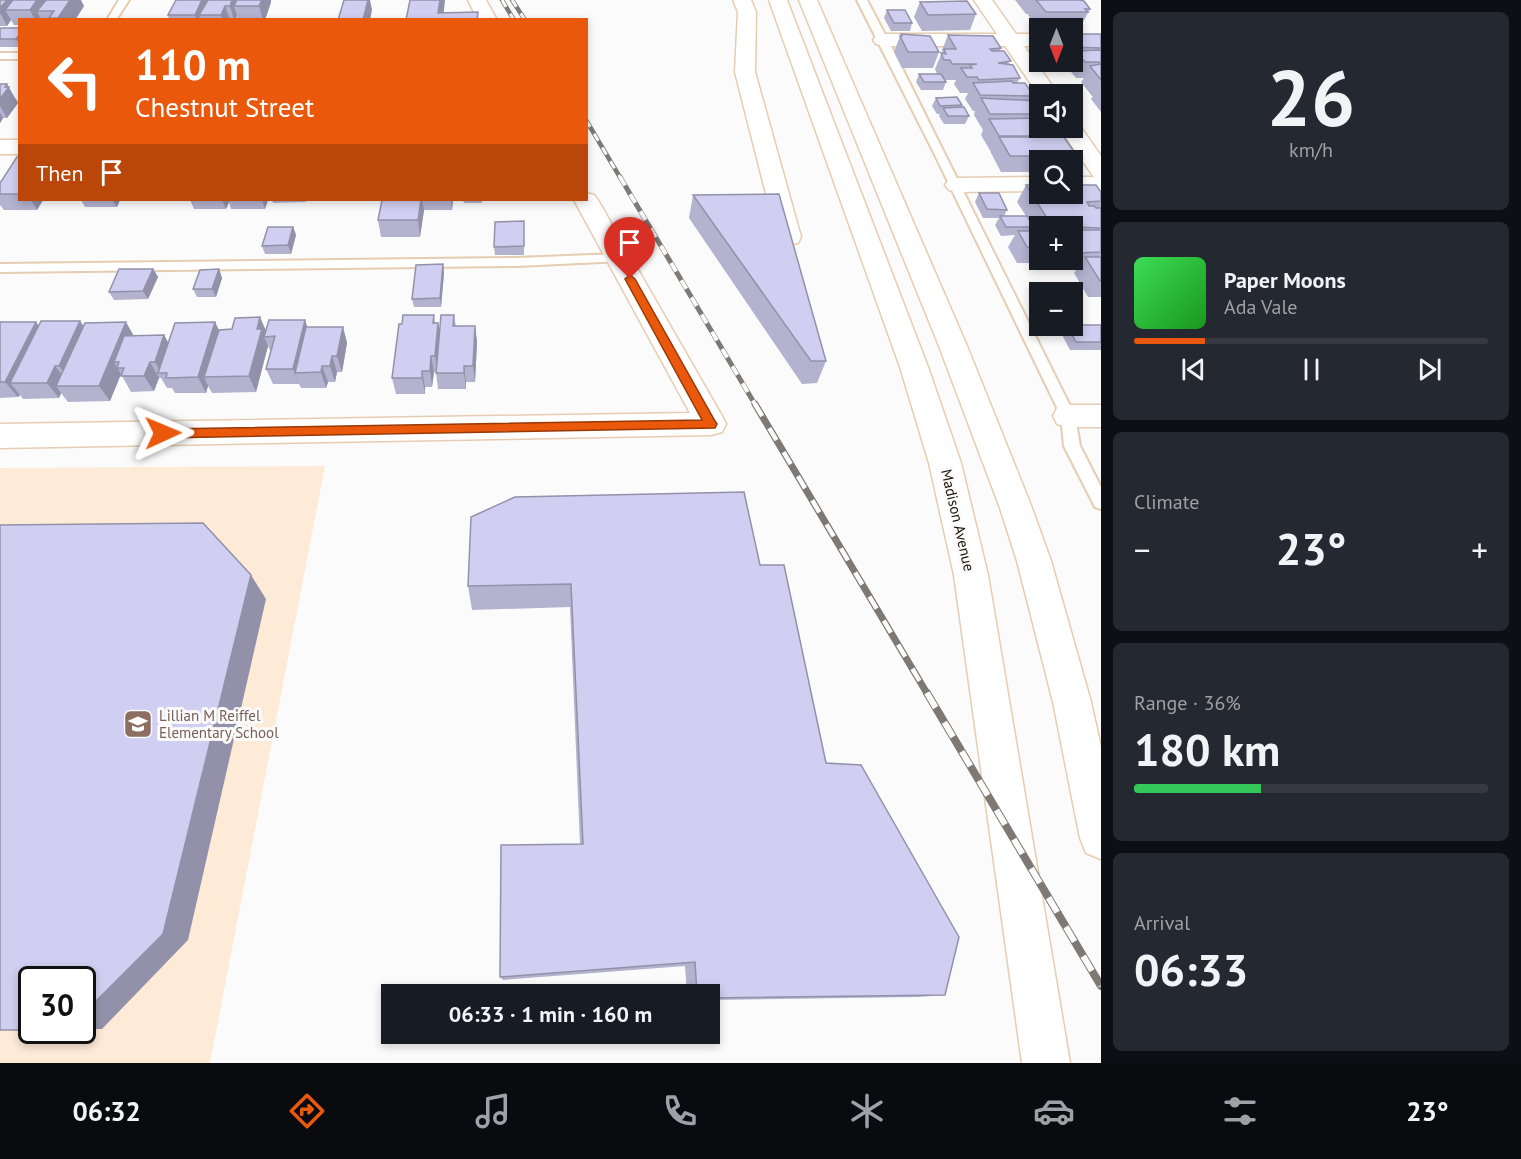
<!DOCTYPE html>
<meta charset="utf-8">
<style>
:root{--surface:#171b24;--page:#242831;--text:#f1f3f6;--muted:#9ea1a6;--line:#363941;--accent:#ea580c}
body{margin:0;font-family:"PT Sans",sans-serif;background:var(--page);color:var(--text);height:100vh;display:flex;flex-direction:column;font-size:22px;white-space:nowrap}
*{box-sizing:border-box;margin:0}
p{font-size:20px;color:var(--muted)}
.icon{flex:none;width:33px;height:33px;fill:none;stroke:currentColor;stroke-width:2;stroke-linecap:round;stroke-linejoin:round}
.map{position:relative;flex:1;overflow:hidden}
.sheet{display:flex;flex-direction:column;gap:12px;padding:12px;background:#0d0f14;width:420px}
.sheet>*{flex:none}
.banner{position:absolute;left:18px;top:18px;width:570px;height:183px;border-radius:0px;box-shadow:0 3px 9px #0003;background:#ea580c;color:#fff;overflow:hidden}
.needle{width:39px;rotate:180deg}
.buttons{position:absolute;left:1029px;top:18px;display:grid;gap:12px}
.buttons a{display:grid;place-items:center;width:54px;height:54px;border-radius:0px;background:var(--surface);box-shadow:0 3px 9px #0003;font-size:30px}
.speed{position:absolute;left:18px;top:966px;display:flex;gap:12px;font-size:30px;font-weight:700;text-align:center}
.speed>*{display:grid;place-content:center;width:78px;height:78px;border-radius:50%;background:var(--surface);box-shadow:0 3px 9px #0003;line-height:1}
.speed .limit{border:3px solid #111;border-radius:9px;background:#fff;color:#111}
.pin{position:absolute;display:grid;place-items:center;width:51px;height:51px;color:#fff;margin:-62px -26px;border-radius:50% 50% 50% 0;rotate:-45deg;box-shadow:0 0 6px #0007}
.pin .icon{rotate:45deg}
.me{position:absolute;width:66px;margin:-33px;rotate:89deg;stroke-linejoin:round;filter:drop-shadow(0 0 4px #0008)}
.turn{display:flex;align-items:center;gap:21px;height:126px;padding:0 18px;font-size:27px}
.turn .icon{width:78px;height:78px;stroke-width:2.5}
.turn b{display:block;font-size:42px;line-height:51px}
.then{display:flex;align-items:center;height:57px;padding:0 18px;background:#0003;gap:12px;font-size:22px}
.big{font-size:45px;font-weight:600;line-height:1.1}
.sheet .widget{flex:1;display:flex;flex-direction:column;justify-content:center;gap:9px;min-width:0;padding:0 21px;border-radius:9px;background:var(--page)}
.sheet .dial{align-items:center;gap:0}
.dial b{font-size:78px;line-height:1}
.song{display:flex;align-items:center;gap:18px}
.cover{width:72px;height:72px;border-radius:9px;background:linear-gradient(135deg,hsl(130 70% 55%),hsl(120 70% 35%))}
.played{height:6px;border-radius:3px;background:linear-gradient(90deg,var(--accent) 20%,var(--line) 20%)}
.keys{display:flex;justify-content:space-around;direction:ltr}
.heat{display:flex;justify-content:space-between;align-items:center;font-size:33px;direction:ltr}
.charge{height:9px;border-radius:4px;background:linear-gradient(90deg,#34c759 36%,var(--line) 0)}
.trip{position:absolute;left:381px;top:984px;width:339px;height:60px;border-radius:0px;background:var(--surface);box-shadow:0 3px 9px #0003;font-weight:600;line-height:60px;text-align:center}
.dock{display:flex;height:96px;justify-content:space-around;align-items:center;background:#090b0e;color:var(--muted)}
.dock .icon{width:42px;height:42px}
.dock .active{color:var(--accent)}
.dock b{font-size:27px;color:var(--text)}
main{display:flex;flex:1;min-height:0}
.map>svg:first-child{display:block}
</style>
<main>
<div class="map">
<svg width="1101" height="1063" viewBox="0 0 1101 1063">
<rect width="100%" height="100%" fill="#fbfbfb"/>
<path fill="#feebd7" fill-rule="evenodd" d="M325,466L210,1063H0V468ZM32,980H82V1030H32Z"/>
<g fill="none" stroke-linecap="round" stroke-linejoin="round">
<g stroke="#e6ccb1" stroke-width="4">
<g id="lane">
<polygon points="119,0 129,0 116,20 107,20"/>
<polygon points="857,0 867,0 894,52 1075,416 1080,446 1101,487 1101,509 1095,507 1064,446 1061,416 935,155"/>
<rect x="0" y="53" width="20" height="6"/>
<polygon points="618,254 624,258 622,261 517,266 0,272 0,264 517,258"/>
</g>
</g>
<g stroke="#e6ccb1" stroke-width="3">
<g id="street">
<polygon points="468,0 486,0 497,20 478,20"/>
<polygon points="733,0 751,0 756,12 755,72 801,237 798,243 789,245 780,243 777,237 735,72 738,12"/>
<polygon points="974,0 992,0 1016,34 1040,34 1040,46 1024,46 1058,94 1040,94 1040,97 1005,46 883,46 876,44 873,40 876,36 883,34 997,34"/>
<polygon points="1072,122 1078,123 1101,156 1101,191 1072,191 1072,177 1094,177 1059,128 1072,128"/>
<rect x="0" y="140" width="20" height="14"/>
<polygon points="1040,177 1040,191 957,192 949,190 945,185 949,180 957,178"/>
<polygon points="586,193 594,195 598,200 722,416 726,424 722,432 711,435 0,448 0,424 690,413 574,200 586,200"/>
<polygon points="1068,405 1101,405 1101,427 1068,427 1057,424 1053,416 1057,408"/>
</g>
</g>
<g stroke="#e6ccb1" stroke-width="3">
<g id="primary">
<polygon points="769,0 787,0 928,367 961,463 988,575 1070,1063 1022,1063 954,575 929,463 900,367"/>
<polygon points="799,0 817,0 967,346 1032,508 1051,561 1091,702 1101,747 1101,859 1086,853 1080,838 1053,702 1017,561 1000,508 939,346"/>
</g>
</g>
<use href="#lane" fill="#fff" fill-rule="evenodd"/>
<use href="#street" fill="#fff" fill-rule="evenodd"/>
<use href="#primary" fill="#fff" fill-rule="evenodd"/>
<g stroke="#7e7974" stroke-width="4.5">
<g id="rail-far3">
<polyline points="502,0 514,20"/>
<polyline points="512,0 525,20"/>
<polyline points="586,120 621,179"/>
</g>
</g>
<g stroke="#7e7974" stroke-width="5">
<polyline id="rail-far2" points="620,177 756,406"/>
</g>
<g stroke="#7e7974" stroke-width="7">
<polyline id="rail-far1" points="755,404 928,695"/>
</g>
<g stroke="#7e7974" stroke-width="8">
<polyline id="rail" points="927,693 1101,986"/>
</g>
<use href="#rail-far3" stroke="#fbfbfb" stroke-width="3" stroke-dasharray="8" stroke-linecap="butt"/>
<use href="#rail-far2" stroke="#fbfbfb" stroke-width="4" stroke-dasharray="10" stroke-linecap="butt"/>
<use href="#rail-far1" stroke="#fbfbfb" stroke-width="4.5" stroke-dasharray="14" stroke-linecap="butt"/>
<use href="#rail" stroke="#fbfbfb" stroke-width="6" stroke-dasharray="17" stroke-linecap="butt"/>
</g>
<g fill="#b3b2cf">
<polygon points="0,0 84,6 75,20 20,20 20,25 14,25 11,20 7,26 0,26"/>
<polygon points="176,0 271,0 271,2 265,20 238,20 237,16 235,20 169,20 168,15"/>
<polygon points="1015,0 1080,0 1090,9 1080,28 1038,28 1028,15 1029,14 1026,14"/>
<polygon points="920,2 976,14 970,30 922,31 914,17"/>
<polygon points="887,10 912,23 910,31 891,31 884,18"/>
<polygon points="20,28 20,47 0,47 0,29"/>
<polygon points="901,34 939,52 933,68 902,68 894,52 900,36 901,36"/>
<polygon points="1072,34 1101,34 1101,112 1091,99 1093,96 1092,96 1081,82 1084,78 1076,78 1067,67 1069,63 1061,63 1060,62 1072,62"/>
<polygon points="948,35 1001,48 1000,51 1020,78 1017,83 1034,96 1031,100 1040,104 1040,128 1060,132 1057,137 1077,156 1072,162 1072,160 1040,160 1040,172 1001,172 991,153 991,152 981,135 983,130 974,115 975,111 973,111 965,99 968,93 960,93 954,84 956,80 945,80 942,76 946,82 943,90 921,90 916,82 919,74 937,74 935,69 942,52 942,50"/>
<polygon points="0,84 17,100 18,103 7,118 3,118 0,123"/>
<polygon points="936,98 962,105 961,107 969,116 965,124 944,124 939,116 940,114 937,114 932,106"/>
<polygon points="20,157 20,200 43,200 37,210 4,210 0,205 0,183"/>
<polygon points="1026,185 1101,192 1101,297 1088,297 1074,273 1077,269 1065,269 1060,260 1072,260 1072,226 1040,226 1040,260 1045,260 1042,263 1017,263 1008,247 1015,235 1001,236 995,225 999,218 983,218 975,202 979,193 1007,210 1004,216 1026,216 1017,202"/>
<polygon points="693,195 826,361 817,383 802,384 689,218"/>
<polygon points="81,200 120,200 117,207 85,207"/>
<polygon points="190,200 268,200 265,209 231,209 229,202 226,209 194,209"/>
<polygon points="272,200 307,200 306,202 273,203"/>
<polygon points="382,200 453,200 452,210 424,210 420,237 381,237 378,220"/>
<polygon points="463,200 482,200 482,203 464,203"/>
<polygon points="524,221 524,255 495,255 494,247"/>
<polygon points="293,227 296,235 291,254 265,254 262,246"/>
<polygon points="443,264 444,273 441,307 414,307 412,299"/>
<polygon points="153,269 158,277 148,299 114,300 109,292"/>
<polygon points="219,269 222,278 216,297 197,297 193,289"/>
<polygon points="434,315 435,323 438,323 440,330 454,315 456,326 475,326 477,342 475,382 466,382 466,389 438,389 436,372 434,372 432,387 425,387 425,394 396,394 392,378 402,324"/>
<polygon points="305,320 307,327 343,327 347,343 342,372 337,372 335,382 328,382 326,388 301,388 299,384 273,384 266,369 271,352 268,346 256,392 212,393 208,386 206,393 175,393 172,388 167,388 161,378 159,378 154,391 131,392 121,374 110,401 68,402 61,393 59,398 23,399 20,395 18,397 0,398 0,322 39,326 84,326 134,336 164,335 168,343 219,330 266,331"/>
<polygon points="1101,325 1101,350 1070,350 1061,333 1066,326"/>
<polygon points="760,565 826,763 945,995 918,997 710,1000 710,994 687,994 685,966 503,980 500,977 580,844 570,607 472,610 468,586"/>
</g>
<g fill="#9291a9">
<polygon points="7,0 19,0 5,10 11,20 7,26 0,13 0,8"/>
<polygon points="37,0 49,0 37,11 41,20 35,20 30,10"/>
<polygon points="70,0 81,0 84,6 75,20 58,20 58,18"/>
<polygon points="202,0 212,0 199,15 201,20 197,20 195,15"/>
<polygon points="232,0 238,0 234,6 237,16 235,20 234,20 230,6"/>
<polygon points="262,0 271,0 271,2 265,20 263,20 259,6"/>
<polygon points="368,0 370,0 372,10 370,20 363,20"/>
<polygon points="440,0 445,0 443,20 438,13"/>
<polygon points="225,6 230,20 223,20 221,15"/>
<polygon points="20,34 20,45 16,39"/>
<polygon points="7,84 18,103 7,118 0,106 0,99 5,87"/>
<polygon points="0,113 3,118 0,123"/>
<polygon points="31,200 43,200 37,210"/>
<polygon points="112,200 120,200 117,207"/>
<polygon points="222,200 228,200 229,202 226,209"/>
<polygon points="262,200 268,200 265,209"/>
<polygon points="421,200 422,200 424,210 420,237 418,220"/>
<polygon points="451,200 453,200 452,210"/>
<polygon points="293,227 296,235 291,254 288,245"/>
<polygon points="443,264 444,273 441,307 440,298"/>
<polygon points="153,269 158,277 148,299 143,291"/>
<polygon points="219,269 222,278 216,297 212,289"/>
<polygon points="260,317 267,333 264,337 268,346 256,392 249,376 257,329"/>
<polygon points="305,320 310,336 295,373 299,384 293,369"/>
<polygon points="80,321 91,336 71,381 59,366"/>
<polygon points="36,322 48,338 10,383 20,395 18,397 5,382"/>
<polygon points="126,322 135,338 119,362 114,362 121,374 110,401 99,386"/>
<polygon points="215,322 223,338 204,377 208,386 206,393 198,377"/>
<polygon points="438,323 441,339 438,372 435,356"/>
<polygon points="475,326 477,342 475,382 473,366"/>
<polygon points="343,327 347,343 342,372 337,356"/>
<polygon points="164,335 173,351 161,373 155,362"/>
<polygon points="332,356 337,372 335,382 330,366"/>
<polygon points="431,356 434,372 432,387 430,371"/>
<polygon points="150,362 159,378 154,391 144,376"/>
<polygon points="55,366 67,381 56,386 61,393 59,398 47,383"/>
<polygon points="322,366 328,382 326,388 321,372"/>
<polygon points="464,366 466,382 466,389 464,373"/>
<polygon points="422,371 425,387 425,394 422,378"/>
<polygon points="251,575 266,599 188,940 102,1029 82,1029 82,1015"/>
</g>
<g fill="#d0cff1" stroke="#9291a9" stroke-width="1.5">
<polygon points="0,0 7,0 0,8"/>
<polygon points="13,0 37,0 30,10 5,10"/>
<polygon points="46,0 70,0 58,18 49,18 54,11 37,11"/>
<polygon points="176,0 202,0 195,15 168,15"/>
<polygon points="208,0 232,0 230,6 225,6 221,15 199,15"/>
<polygon points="237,0 262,0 259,6 234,6"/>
<polygon points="344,0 368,0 363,20 338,20"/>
<polygon points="410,0 440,0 438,13 478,12 477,20 406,20"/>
<polygon points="1036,0 1080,0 1084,1 1090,9 1085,9 1088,12 1046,12"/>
<polygon points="967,1 976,14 928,15 920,2"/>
<polygon points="887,10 905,10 912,23 894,23"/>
<polygon points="1,28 20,28 20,34 16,39 0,39 0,29"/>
<polygon points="901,34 930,36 939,52 908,52 900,36 902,36"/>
<polygon points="1072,34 1101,34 1101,48 1072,47"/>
<polygon points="948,35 993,36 1001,48 990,49 992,51 1004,51 1011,61 998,63 1013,65 1020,78 979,80 977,77 967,77 961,68 972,68 970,65 977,64 952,64 950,60 944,60 941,53 946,54 944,49 956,49"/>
<polygon points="1101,50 1101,80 1090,66 1101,64 1099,62 1085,62 1076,51"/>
<polygon points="919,74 941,74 946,82 924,82"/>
<polygon points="1012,81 1013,83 1025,83 1034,96 980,95 973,83"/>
<polygon points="0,84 7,84 5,87 9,87 0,99"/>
<polygon points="957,97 962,105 940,106 936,98"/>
<polygon points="981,98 1038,101 1040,104 1040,114 990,114"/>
<polygon points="964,107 969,116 948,116 943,108"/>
<polygon points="1040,118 1040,128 1056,128 1060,132 1044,133 1046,136 999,136 989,119"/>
<polygon points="999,137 1064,137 1077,156 1010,156"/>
<polygon points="17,157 20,157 20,194 0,194 0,183"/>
<polygon points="1026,185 1040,185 1040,194 1072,194 1072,185 1096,185 1101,192 1101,201 1087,202 1089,206 1094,206 1096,208 1101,208 1101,228 1052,226"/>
<polygon points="979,193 999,193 1007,210 987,209"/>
<polygon points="779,194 826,361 811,361 693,195"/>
<polygon points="382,200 421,200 418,220 378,220"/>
<polygon points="1000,216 1027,216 1033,227 1006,227"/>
<polygon points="524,221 524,246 494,247 495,222"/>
<polygon points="268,227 293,227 288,245 262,246"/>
<polygon points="1072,230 1101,230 1101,252 1076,253 1072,247"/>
<polygon points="1018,231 1040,231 1040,247 1027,247"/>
<polygon points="1085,257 1101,257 1101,281 1100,281"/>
<polygon points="443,264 440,298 412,299 416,265"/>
<polygon points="119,269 153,269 143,291 109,292"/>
<polygon points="219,269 212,289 193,289 200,270"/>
<polygon points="403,315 434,315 433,323 438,323 435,356 431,356 430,371 422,371 422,378 392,378 399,324 402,324"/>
<polygon points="441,315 454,315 453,326 475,326 473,366 464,366 464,373 436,373"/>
<polygon points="260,317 257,329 262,329 249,376 204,377 219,330 232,329 235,318"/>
<polygon points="269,320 305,320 293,369 266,369 275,336 264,337"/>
<polygon points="41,321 80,321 59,366 55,366 47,383 10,383"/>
<polygon points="0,322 36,322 5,382 0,382"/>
<polygon points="126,322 99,386 56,386 85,323"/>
<polygon points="215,322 198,377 166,378 167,373 158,373 175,323"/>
<polygon points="1072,325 1101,325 1101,342 1076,342 1067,326"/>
<polygon points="306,327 343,327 337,356 332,356 330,366 322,366 321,372 295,373"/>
<polygon points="164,335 155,362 150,362 144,376 121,376 124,368 117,368 119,362 114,362 124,336"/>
<polygon points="744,492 760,565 784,565 826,763 861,765 959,937 945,995 710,998 710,994 697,994 695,962 500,977 501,845 583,844 571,584 468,586 471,517 515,497"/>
<polygon points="203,523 251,575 163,934 82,1015 82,980 32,980 32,1030 0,1030 0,525"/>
</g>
<polygon fill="#ea580c" stroke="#983908" stroke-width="1.5" points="630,275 635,279 715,421 717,424 715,428 163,438 157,433 163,429 702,420 625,279"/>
<defs>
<g id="school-square" transform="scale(1.5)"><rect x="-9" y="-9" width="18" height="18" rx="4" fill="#8d6e63" stroke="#fbfbfb"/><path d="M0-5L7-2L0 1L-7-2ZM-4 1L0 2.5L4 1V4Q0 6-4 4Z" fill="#fff"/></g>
</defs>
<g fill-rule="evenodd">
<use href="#school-square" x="138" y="724"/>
</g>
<g text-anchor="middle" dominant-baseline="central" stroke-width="6" stroke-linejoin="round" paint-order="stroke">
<g font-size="15" fill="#1e150b" stroke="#fbfbfb">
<text transform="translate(958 520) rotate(77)">Madison Avenue</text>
</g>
<g font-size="15" fill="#785e54" stroke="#fbfbfb" text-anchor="start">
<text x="159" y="715">Lillian M Reiffel<tspan x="159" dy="17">Elementary School</tspan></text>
</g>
</g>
</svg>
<div class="buttons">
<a><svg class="needle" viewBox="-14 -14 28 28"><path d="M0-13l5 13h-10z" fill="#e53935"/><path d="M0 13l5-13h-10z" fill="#9ea1a6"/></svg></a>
<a><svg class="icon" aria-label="sound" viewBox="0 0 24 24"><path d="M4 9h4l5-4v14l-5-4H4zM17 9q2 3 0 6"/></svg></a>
<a><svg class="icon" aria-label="search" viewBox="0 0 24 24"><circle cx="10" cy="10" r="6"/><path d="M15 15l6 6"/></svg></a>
<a>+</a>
<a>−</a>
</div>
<div class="speed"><div class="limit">30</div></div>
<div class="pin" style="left:630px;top:279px;background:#d93025"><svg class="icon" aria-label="arrive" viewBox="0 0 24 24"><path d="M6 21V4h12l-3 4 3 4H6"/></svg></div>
<svg class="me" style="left:163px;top:433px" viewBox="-20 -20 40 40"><path d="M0-17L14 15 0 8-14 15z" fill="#ea580c" stroke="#fff" stroke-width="4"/></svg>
<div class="trip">06:33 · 1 min · 160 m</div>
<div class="banner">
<div class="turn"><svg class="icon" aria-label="left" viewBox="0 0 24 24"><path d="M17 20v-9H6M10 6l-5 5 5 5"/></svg><div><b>110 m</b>Chestnut Street</div></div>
<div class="then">Then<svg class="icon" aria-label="arrive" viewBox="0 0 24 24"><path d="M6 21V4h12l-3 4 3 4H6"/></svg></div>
</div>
</div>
<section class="sheet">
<div class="widget dial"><b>26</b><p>km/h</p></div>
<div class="widget">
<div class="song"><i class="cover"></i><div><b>Paper Moons</b><p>Ada Vale</p></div></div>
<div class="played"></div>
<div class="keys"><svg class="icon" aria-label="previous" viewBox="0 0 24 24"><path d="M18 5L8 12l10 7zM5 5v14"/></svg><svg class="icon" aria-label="pause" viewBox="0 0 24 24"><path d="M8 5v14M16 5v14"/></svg><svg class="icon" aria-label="next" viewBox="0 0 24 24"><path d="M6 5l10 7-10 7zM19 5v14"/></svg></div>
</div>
<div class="widget"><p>Climate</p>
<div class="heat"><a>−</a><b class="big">23°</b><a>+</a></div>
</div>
<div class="widget"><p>Range · 36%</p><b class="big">180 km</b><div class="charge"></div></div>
<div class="widget"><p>Arrival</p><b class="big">06:33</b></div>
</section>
</main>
<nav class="dock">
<b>06:32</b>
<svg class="icon active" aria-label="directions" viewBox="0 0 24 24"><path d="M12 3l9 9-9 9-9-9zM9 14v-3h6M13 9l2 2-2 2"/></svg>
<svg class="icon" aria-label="music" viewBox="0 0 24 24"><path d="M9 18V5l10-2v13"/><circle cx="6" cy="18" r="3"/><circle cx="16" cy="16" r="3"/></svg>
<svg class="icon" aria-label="phone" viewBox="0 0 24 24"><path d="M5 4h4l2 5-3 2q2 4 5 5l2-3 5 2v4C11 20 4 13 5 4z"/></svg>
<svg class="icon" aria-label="climate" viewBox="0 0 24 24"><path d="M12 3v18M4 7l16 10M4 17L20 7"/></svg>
<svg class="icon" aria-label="car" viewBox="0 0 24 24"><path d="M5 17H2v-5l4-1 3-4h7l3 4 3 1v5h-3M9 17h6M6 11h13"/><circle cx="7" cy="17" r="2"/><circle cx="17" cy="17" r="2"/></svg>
<svg class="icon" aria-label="filters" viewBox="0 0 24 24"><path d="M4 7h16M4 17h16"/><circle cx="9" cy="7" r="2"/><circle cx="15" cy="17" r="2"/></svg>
<b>23°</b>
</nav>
